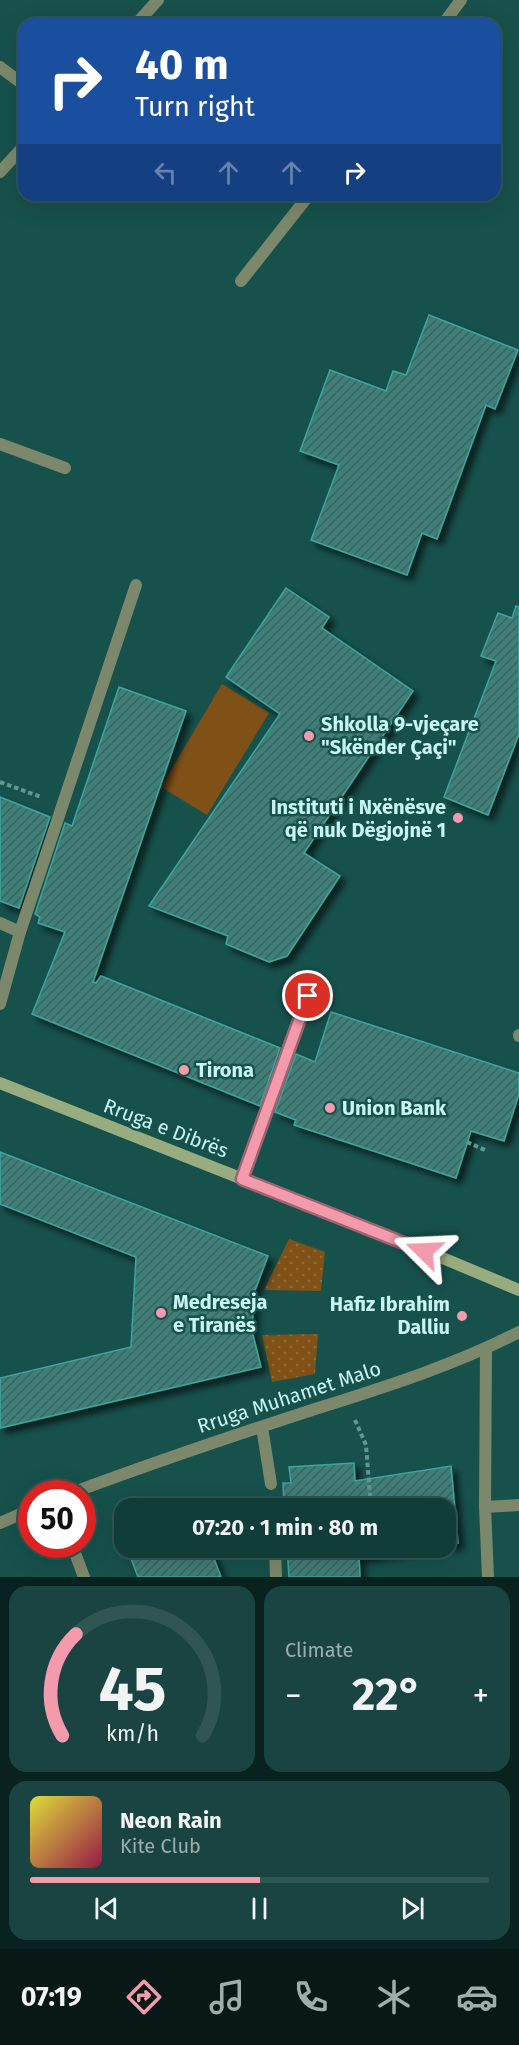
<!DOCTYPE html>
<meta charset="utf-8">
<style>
:root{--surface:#113d39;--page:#1a4441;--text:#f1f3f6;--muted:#9caeae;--line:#305653;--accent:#f39aac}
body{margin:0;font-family:"Fira Sans",sans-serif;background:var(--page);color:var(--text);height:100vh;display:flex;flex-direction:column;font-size:22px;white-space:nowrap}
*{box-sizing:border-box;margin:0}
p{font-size:20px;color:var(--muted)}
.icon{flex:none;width:33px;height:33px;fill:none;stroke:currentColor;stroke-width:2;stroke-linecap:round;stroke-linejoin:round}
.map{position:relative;height:1577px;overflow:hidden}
.drawer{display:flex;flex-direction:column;gap:9px;padding:9px;background:#09221f;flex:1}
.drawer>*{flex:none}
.hud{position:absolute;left:18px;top:18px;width:483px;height:183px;border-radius:18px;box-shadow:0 6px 24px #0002,0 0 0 2px var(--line);background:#1a4fa0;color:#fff;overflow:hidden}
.speed{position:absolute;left:18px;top:1480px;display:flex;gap:12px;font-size:30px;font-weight:700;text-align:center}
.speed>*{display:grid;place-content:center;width:78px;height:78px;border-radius:50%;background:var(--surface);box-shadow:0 6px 24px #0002,0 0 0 2px var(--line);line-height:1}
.speed .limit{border:9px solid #d22;background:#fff;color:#111}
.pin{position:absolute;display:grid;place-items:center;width:51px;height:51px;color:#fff;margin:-26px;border:3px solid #fff;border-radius:50%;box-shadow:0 2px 6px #0007}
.me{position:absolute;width:66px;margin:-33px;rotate:291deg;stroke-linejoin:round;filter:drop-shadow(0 0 4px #0008)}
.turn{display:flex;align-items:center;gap:21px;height:126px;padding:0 18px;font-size:27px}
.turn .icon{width:78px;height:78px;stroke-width:2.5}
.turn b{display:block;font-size:42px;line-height:51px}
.lanes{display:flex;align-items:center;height:57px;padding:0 18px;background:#0003;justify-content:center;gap:30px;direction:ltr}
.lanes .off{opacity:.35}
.big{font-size:45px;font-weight:700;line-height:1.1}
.drawer .widget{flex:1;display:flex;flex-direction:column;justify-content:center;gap:9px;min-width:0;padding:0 21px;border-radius:18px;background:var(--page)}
.drawer .dial{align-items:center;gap:0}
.dial svg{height:156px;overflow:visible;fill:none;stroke:var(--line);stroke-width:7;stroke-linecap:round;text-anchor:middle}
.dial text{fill:var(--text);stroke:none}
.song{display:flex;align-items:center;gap:18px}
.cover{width:72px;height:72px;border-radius:9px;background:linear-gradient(135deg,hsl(60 70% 55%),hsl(340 70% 35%))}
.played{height:6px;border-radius:3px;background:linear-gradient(90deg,var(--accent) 50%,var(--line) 50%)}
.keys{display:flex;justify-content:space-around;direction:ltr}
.heat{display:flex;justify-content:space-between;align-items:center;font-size:33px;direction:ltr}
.drawer .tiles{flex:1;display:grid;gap:9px;grid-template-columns:1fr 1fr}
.widget:last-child{grid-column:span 2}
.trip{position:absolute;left:114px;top:1498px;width:342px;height:60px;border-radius:18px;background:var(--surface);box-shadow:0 6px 24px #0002,0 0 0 2px var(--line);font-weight:700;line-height:60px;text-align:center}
.dock{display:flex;height:96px;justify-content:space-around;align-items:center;background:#071817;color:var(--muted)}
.dock .icon{width:42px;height:42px}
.dock .active{color:var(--accent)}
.dock b{font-size:27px;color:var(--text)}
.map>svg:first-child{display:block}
</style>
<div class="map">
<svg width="519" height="1577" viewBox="0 0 519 1577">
<defs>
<pattern id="grass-dots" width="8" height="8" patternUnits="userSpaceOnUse" patternTransform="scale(1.5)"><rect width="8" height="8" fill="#805116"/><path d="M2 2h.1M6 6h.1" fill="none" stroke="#906b38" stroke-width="1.8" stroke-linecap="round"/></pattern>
<pattern id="building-hatch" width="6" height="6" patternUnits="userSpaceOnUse" patternTransform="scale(1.5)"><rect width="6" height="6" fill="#3f7e78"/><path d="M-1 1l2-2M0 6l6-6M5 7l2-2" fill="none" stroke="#3d6460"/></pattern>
<filter id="shadow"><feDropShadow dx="5.5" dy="5.5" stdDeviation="3" flood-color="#0009"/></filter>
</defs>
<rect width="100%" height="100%" fill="#17514c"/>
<g fill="url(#grass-dots)">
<polygon points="289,1239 325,1252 321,1291 264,1290"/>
<polygon points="318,1334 315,1374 272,1382 262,1335"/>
</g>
<polygon fill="#805116" points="222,684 269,713 207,815 161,787"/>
<g fill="url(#building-hatch)" stroke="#3aa79e" stroke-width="1.5" filter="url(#shadow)">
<polygon points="429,315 518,350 495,409 486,405 437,539 422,533 407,575 311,540 339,465 300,451 330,370 386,391 393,371 406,375"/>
<polygon points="286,588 329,617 322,628 413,691 304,853 340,876 287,956 269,962 226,944 228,936 149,906 280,714 226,677"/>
<polygon points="516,606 519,607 519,734 488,815 444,797 496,661 481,656 498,613 512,618"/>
<polygon points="119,687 186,711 93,982 96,983 101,976 280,1048 260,1106 32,1014 65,932 38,923 40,917 35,914 65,823 72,826"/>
<polygon points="0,797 50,817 19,908 0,901"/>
<polygon points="331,1012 519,1073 519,1094 504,1141 471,1131 456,1178 294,1125 296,1120 275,1112 296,1054 315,1062"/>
<polygon points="0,1152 268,1256 254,1293 252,1331 261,1367 0,1428 0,1378 131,1347 136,1257 0,1204"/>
<polygon points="354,1463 355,1481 451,1466 458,1543 446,1545 446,1509 284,1509 283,1483 291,1483 289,1467"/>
<polygon points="191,1497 196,1509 153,1509"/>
<polygon points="124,1518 124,1543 116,1521"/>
<polygon points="127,1548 210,1548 221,1577 138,1577"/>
<polygon points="287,1548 423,1548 359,1557 360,1577 289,1577"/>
</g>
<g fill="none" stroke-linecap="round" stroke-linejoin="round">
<g stroke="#619791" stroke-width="4" stroke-dasharray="4.5 3" stroke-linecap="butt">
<polyline points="0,782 41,797"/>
<polyline points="467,1142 485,1150"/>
<polyline points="355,1420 366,1445 371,1509"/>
<polyline points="375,1548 375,1552"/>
</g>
<g stroke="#7c886c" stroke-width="12">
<polyline points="0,444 65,468"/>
<polyline points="519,1035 519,1036"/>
<polyline points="242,1179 308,996"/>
<polyline points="262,1427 271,1484"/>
<polyline points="485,1507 519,1505"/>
<polyline points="275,1548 276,1577"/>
</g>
<g stroke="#7c886c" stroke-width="12">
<polyline points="136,24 158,0"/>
<polyline points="443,24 461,0"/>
<polyline points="0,67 24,85"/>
<polyline points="0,172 24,146"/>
<polyline points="241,281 309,195"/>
<polyline points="0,923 20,932"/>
<polyline points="0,1004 20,932 136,585"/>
<polyline points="486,1349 485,1507 488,1577"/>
<polyline points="72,1545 84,1577"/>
</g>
<g stroke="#7c886c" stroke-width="12">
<path d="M69,1494C147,1465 226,1438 306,1412C378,1389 451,1367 519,1332"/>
<polyline points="0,1523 32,1509"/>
</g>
<polyline stroke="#99ac7f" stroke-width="12" points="0,1083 445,1259 519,1290"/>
</g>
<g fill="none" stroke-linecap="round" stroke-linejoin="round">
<g stroke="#9e6470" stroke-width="15">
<polyline id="route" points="308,996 242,1179 424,1251"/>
</g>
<use href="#route" stroke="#f39aac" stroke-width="10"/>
</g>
<g fill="#f39aac" stroke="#17514c" stroke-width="2">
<circle cx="309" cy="736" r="6"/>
<circle cx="458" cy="818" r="6"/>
<circle cx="184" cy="1070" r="6"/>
<circle cx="330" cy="1108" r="6"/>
<circle cx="161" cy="1313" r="6"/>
<circle cx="462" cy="1316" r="6"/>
</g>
<g text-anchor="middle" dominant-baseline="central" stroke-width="5" stroke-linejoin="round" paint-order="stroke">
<g font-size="20" font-weight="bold" fill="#c6f6ef" stroke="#17514c" text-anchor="start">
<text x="321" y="724">Shkolla 9-vjeçare<tspan x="321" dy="23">"Skënder Çaçi"</tspan></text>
<text x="446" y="807" text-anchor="end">Instituti i Nxënësve<tspan x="446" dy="23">që nuk Dëgjojnë 1</tspan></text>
<text x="196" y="1070">Tirona</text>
<text x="342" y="1108">Union Bank</text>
<text x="173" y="1302">Medreseja<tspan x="173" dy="23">e Tiranës</tspan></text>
<text x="450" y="1304" text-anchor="end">Hafiz Ibrahim<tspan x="450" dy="23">Dalliu</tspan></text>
</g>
<g font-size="20" fill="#c6f6ef" stroke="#17514c">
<text transform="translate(166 1128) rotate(21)">Rruga e Dibrës</text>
<text transform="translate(289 1397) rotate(-18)">Rruga Muhamet Malo</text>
</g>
</g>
</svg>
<div class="speed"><div class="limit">50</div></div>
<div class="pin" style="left:308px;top:996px;background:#d93025"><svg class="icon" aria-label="arrive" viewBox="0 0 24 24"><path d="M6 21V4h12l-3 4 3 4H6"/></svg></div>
<svg class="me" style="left:424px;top:1251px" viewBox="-20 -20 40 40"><path d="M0-17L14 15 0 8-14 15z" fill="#f39aac" stroke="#fff" stroke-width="4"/></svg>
<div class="trip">07:20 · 1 min · 80 m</div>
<div class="hud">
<div class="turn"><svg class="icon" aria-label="right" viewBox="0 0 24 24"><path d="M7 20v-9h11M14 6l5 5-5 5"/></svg><div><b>40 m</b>Turn right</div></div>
<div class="lanes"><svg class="icon off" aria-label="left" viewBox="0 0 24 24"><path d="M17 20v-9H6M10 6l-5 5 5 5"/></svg><svg class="icon off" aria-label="ahead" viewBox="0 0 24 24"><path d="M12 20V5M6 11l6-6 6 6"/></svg><svg class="icon off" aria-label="ahead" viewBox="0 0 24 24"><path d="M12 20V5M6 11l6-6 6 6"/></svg><svg class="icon" aria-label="right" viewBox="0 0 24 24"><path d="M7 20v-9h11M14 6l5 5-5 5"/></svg></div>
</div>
</div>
<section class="drawer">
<div class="tiles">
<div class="widget dial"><svg viewBox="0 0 100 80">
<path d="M14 69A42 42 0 1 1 86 69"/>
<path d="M14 69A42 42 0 0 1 21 17" stroke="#f39aac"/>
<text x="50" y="56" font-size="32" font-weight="700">45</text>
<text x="50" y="72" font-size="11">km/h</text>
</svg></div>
<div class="widget"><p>Climate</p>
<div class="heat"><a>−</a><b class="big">22°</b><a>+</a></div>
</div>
<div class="widget">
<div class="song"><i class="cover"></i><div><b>Neon Rain</b><p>Kite Club</p></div></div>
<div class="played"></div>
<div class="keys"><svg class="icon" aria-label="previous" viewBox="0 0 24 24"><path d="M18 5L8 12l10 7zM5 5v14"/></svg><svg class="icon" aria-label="pause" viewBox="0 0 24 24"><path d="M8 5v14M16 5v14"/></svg><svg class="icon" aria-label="next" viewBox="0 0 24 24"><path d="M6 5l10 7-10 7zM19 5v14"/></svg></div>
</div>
</div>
</section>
<nav class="dock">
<b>07:19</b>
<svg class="icon active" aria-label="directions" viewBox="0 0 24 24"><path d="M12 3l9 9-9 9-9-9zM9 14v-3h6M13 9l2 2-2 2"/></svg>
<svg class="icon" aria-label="music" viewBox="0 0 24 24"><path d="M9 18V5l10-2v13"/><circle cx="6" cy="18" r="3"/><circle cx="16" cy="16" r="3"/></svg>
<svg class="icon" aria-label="phone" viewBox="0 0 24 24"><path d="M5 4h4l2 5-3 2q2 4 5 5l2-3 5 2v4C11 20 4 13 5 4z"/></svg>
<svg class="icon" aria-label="climate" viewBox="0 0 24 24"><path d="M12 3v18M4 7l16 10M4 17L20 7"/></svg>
<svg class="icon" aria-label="car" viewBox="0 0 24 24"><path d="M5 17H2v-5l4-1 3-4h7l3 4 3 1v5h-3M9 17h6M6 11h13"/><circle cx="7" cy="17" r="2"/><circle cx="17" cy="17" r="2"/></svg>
</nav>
